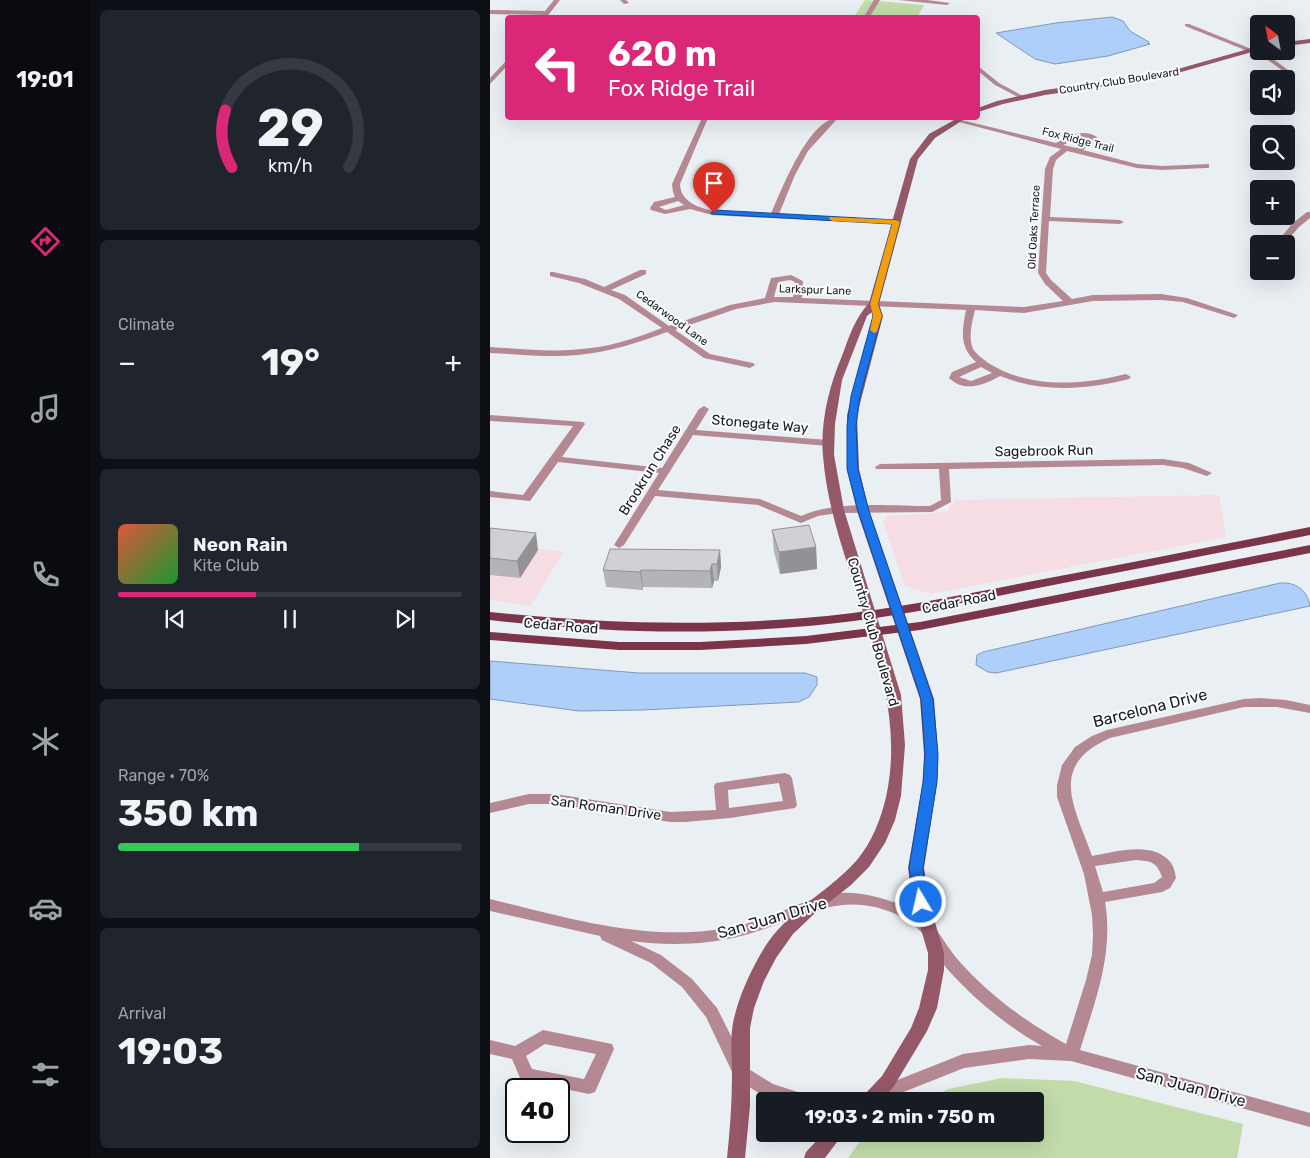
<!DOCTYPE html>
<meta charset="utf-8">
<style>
:root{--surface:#171b24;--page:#20242c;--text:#f1f3f6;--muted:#9ea1a6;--line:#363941;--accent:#db2777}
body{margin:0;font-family:Rubik,sans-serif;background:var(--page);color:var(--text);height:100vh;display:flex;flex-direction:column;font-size:19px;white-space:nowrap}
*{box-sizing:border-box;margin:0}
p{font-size:16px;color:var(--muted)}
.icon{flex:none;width:28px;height:28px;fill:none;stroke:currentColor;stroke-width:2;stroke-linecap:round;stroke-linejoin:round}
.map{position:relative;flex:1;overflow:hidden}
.details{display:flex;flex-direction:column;gap:10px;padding:10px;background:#0d0f14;width:400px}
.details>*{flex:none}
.guide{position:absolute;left:15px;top:15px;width:475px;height:105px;border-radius:5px;box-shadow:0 5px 20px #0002;background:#db2777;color:#fff;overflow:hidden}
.needle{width:32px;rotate:328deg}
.tools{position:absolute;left:760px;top:15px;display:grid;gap:10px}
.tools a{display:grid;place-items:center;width:45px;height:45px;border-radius:5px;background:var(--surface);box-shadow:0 5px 20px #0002;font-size:25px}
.speed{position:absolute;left:15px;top:1078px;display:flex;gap:10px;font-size:25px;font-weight:700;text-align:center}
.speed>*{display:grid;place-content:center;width:65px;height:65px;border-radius:50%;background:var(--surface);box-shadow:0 5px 20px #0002;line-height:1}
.speed .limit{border:2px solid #111;border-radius:8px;background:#fff;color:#111}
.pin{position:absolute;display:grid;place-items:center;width:42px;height:42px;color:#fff;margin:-51px -21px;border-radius:50% 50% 50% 0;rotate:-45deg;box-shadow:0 0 5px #0007}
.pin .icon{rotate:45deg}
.me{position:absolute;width:55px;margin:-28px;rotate:351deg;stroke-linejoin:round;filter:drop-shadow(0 0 4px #0008)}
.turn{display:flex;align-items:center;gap:18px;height:105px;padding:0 20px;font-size:22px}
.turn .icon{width:65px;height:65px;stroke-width:2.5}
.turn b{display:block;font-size:35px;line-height:42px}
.big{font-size:38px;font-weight:700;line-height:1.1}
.details .tile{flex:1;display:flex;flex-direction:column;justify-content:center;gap:8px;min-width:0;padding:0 18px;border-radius:8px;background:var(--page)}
.details .dial{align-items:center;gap:0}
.dial svg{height:130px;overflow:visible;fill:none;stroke:var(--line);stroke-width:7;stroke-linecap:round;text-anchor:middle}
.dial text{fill:var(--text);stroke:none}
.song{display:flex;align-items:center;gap:15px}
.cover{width:60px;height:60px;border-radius:8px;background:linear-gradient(135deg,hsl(10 70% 55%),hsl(130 70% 35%))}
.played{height:5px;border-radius:2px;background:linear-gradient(90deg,var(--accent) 40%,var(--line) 40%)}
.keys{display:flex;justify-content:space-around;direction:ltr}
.heat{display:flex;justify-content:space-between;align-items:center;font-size:28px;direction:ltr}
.charge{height:8px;border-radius:4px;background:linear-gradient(90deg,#34c759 70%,var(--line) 0)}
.trip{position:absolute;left:266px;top:1092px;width:288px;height:50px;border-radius:5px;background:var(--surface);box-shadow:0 5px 20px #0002;font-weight:700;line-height:50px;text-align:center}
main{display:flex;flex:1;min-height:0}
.menu{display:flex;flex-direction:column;width:90px;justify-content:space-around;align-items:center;background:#090b0e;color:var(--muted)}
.menu .icon{width:35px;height:35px}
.menu .active{color:var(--accent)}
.menu b{font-size:22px;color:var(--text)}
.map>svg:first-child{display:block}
</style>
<main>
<nav class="menu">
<b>19:01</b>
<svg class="icon active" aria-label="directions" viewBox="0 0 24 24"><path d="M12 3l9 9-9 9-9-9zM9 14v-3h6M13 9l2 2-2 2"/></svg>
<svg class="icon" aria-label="music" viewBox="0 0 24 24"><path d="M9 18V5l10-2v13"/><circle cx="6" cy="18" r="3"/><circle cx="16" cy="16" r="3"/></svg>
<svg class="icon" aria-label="phone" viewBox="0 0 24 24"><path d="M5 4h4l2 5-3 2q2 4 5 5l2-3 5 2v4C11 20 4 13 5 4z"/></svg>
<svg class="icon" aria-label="climate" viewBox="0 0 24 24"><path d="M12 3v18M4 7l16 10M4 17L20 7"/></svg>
<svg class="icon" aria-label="car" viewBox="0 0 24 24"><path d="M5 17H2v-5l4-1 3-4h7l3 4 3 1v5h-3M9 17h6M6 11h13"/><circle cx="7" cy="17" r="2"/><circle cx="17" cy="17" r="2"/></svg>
<svg class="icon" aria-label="filters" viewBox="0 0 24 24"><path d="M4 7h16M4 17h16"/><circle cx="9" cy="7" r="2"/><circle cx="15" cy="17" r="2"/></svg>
</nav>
<section class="details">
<div class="tile dial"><svg viewBox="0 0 100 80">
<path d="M14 69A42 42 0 1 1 86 69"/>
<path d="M14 69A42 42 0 0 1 10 34" stroke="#db2777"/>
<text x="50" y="56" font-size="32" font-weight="700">29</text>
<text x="50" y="72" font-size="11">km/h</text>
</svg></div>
<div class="tile"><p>Climate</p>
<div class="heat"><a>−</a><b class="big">19°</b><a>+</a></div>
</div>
<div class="tile">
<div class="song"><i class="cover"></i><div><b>Neon Rain</b><p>Kite Club</p></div></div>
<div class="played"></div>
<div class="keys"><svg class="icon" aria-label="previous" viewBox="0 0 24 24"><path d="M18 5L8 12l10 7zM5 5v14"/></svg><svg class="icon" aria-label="pause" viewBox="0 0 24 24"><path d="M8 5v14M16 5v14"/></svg><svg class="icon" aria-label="next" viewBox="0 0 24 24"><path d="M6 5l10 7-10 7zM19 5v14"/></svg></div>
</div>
<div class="tile"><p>Range · 70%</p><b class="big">350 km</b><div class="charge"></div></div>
<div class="tile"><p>Arrival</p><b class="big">19:03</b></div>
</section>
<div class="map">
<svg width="820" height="1158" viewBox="0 0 820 1158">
<rect width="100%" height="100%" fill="#eaeff3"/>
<g fill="#f6dde4">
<polygon points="729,495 736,537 440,594 415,586 393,521 397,516 440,514 457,511 466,500"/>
<polygon points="0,541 74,552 40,606 0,600"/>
</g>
<g fill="#c3dba9">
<polygon points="375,0 434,5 428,16 441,17 363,18"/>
<polygon points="512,1078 584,1081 753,1124 747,1158 358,1158 368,1144 381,1134 545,1134 545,1101 435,1101 458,1089"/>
</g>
<g fill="#adcffa" stroke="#8199b7">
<polygon points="622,17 633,21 640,31 659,42 658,44 660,44 618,56 565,64 545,59 506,33 566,23"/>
<path d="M790,583C805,582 817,589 820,606L506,673L498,672L486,665L487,655L493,652Z"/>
<polygon points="0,661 149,673 315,673 327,677 327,685 319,697 309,702 152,710 89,711 0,699"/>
</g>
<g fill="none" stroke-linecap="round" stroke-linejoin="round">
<g fill="#b48993" fill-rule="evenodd">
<polygon points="64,0 70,0 56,18 50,18 53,15 0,14 0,10 55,11"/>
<polygon points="130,0 136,0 139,3 134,4"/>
<polygon points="384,0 390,0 379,18 373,18"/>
<polygon points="409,0 437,0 460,3 457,5"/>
<polygon points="695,24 699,24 779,56 798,70 793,71 775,58 695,26"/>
<polygon points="18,59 18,65 0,84 0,78"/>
<polygon points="488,66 509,83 535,97 530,98 505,85 488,71"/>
<path d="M212,118H218L190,184C191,218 257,213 281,214C291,191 319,118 348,118L318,151L305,175L289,214L406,220L410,222L406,224L238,216L222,215L200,209L175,214L161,210L160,208L164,202L185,197L183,192L182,184ZM188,201L194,205L176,210L169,207Z"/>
<path d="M454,118H463L566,143C579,136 594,128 607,137L604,142L593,150L647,164L672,166L719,164V168H716L672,170L647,168L577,151L566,160L563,169L560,217L630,220L634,222L630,224L559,221L556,273L561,280L582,299L603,295L671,294L697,298L748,315L744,318L693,302L671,300L603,301L534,313L485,310C482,322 478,337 483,349C487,355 494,360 500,364C541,389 592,385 636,374L641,377L639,379C596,390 552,393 510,376C494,385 474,393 459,378L462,372L486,362C469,347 472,331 476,310L285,302L246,309L185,330L220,354L263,363L265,365L260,368L214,358L177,332C148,343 119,352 88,355C59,358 29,354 0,353V347C33,349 67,353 101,348C125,345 149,337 172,328L129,299L89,283L60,276V272H63L95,279L114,287L150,270H156V274L121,290L135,295L179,326L240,305L275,298L281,278L301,275L313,281L312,298L534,307L573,301L555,284L548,273L555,169L560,157L571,149ZM590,137L600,138L586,148L573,145ZM300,280L305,282L303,297H284L288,282ZM491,367L502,373L481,381L469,377Z"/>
<polygon points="817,212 820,212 820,218 809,227 794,244 785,244 803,223"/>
<path d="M214,406L219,409L206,430L338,440L343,443L338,446L203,435L168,490L270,499L311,516C345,500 402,506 440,506L451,500L449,469H386L385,467L390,464L673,459L699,463L722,473L717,476L693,468L673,465L459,469L461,502L442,512L348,513L328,516L311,523L268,505L165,496L134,545L129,548L124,545L169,473L68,462L40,501L0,497V491L33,495L83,426L0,421V415L93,422L95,424L72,457L172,468L209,409Z"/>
<path d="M771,698L796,700L820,705V713L787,707H754L620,738C557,766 585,807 602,856C625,852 664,840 681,863C684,867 685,873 686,878L680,888L672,892L615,902C624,954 605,1001 590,1050L820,1113V1127L581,1061L539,1059L474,1068L391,1101H365L367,1096L473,1054L539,1045L552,1046C517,1026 485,1000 458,970C443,952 435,929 414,918C350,885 311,921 251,936C215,945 178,946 141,941L171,955L202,979L227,1008L257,1068L283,1084L320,1096L322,1101H292L272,1095L245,1078L216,1017L192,987L161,963L112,940L110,936L0,911V899C66,915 133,935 201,932C229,931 257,925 283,915C303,907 325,896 347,893C371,891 399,899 421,909C445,919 453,943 469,961C499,995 536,1022 576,1044L596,980L602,955L603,935L602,915L594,874L567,797V785L572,765L585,747L602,736L617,730L754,699ZM646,860C661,861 667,862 672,877L664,883L613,892L605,866Z"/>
<path d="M295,773L300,775L302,778L307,805L305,808L240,818L195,822H180L65,804H39L0,813V803L39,794H65L180,812L226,810L224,786L226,783ZM289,783L293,801L239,808L238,790Z"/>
<path d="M53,1030L122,1044L124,1049L105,1092L99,1094L31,1080L22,1059L0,1054V1040L25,1046ZM55,1044L106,1054L94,1079L42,1069L36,1056Z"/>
</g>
<g fill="#945868" fill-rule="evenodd">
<polygon points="820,39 820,43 796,46 796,42"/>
<polygon points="769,46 769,50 670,78 555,95 513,104 488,112 488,108 507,101 555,90 670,74"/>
<path d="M468,118H476L445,138L428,159L389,304L393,316L367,415L369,469L379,511L444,699L448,754L447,782L434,868L439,902L454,953V970L447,1008L437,1031L404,1086L391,1101H371L374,1095L392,1076L421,1028L429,1008L438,970V953L423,902L418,868L433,782L434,754L430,699L367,511L357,469V415L383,316L382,312L377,316L352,380L345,424L344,455L354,510L411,695L415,745L411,796L405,820L395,843L379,867L361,885L324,914L303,934L286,958L274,981L264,1008L260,1028V1106L255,1158H237C240,1130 242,1102 242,1074C242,1057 240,1040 243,1023C248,998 260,972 273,950C296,911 338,893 367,860C382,842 391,819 396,797C422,679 342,571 333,456C330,423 339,386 352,356C359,337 365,318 379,303L420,159L439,134Z"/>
<polygon points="333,1134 353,1134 335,1158 314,1158 316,1152"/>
</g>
<g fill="#7b354a" fill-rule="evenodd">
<path d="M820,527V535L785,542C703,558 620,574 538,590C472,603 405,617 338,624C225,636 112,633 0,620V612C112,624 224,627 337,616C404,609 471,595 538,582C632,564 726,546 820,527Z"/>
<polygon points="820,545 820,553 430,630 316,644 210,650 129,650 0,640 0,632 129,642 210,642 316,636 430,622"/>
</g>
</g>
<g fill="#b3b3b8">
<polygon points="0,528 48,550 30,578 0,575"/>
<polygon points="282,530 326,547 327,569 290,574 284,552"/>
<polygon points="230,550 231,567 228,581 224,581 222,588 153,587 153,590 116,587 113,570"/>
</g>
<g fill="#929296">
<polygon points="46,533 48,550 30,578 27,561"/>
<polygon points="326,547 327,569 290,574 289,552"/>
<polygon points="230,550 231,567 228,581 227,564"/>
<polygon points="222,564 224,581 222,588 220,571"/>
<polygon points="151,570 153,587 153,590 150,572"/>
</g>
<g fill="#d0d0d6" stroke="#929296">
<polygon points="319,525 326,547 289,552 282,530"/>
<polygon points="0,528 46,533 27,561 0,558"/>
<polygon points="120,549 230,550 227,564 222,564 220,571 151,570 150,572 113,570"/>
</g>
<polygon fill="#1a73e8" stroke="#114b97" points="224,210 406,220 410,222 388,304 392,316 370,396 366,426 368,469 379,511 443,699 448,754 447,782 433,868 438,902 436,906 431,907 426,906 424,902 419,868 433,782 435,754 431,699 368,511 357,469 357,426 361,396 383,316 380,304 402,224 222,214 221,213"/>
<polygon fill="#f59e0b" points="340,217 406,220 410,222 388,304 392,316 387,332 384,333 380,330 383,316 380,304 402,224 343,221 339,219"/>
<g text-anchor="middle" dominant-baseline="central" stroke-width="4" stroke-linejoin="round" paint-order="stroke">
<g font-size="11" fill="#191b1c" stroke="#f9fcfe">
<text transform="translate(629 81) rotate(-9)">Country Club Boulevard</text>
<text transform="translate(588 140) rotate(14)">Fox Ridge Trail</text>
<text transform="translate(544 227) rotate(-87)">Old Oaks Terrace</text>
<text transform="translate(325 290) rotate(2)">Larkspur Lane</text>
<text transform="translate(182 318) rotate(36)">Cedarwood Lane</text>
</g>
<g font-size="14" fill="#191b1c" stroke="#f9fcfe">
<text transform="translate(270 424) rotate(5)">Stonegate Way</text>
<text transform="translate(554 451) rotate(-1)">Sagebrook Run</text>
<text transform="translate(160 470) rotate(-58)">Brookrun Chase</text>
<text transform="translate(469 602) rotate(-11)">Cedar Road</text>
<text transform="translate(71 626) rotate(5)">Cedar Road</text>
<text transform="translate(383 632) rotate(74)">Country Club Boulevard</text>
<text transform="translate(116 808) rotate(8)">San Roman Drive</text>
</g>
<g font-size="16" fill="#191b1c" stroke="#f9fcfe">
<text transform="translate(660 708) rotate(-14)">Barcelona Drive</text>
<text transform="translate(282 918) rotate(-16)">San Juan Drive</text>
<text transform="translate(701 1087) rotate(15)">San Juan Drive</text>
</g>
</g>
</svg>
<div class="tools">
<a><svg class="needle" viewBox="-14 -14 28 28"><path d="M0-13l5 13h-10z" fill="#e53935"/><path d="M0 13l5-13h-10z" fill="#9ea1a6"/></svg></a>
<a><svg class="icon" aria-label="sound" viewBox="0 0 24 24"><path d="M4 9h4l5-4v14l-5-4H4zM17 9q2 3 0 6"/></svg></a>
<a><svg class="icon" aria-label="search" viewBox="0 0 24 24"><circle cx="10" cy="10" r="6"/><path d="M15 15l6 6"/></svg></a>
<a>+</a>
<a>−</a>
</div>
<div class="speed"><div class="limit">40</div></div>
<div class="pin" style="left:224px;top:213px;background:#d93025"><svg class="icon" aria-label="arrive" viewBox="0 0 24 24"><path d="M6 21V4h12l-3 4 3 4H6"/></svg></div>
<svg class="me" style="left:431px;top:902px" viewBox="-20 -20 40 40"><circle r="17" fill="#1a73e8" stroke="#fff" stroke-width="3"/><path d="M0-11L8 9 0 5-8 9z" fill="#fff"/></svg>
<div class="trip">19:03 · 2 min · 750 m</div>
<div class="guide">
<div class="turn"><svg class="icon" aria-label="left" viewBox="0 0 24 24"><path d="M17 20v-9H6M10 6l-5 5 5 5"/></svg><div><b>620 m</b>Fox Ridge Trail</div></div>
</div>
</div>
</main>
